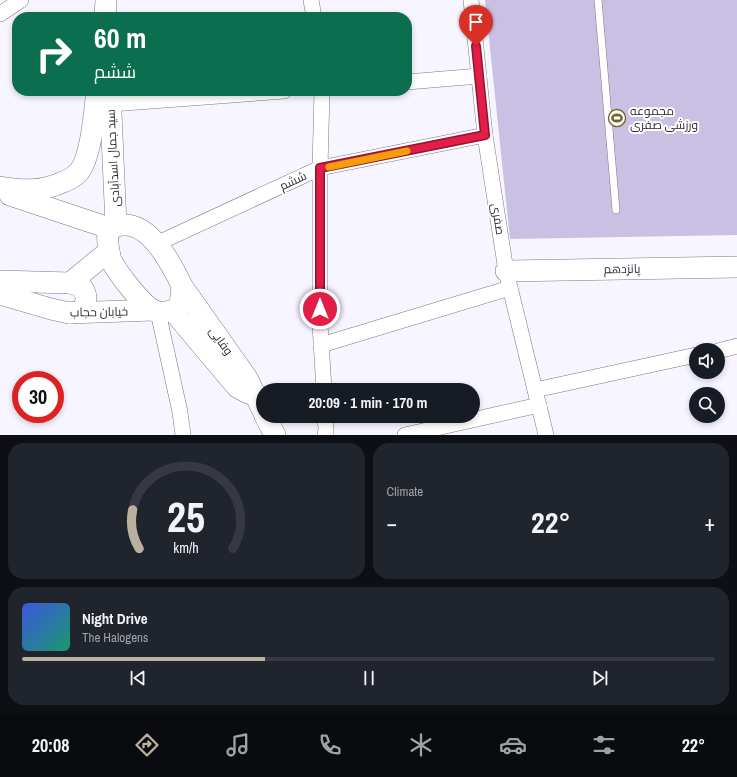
<!DOCTYPE html>
<meta charset="utf-8">
<style>
:root{--surface:#171b24;--page:#20242c;--text:#f1f3f6;--muted:#9ea1a6;--line:#363941;--accent:#b9b19d}
body{margin:0;font-family:"Archivo Narrow",Cairo,sans-serif;background:var(--page);color:var(--text);height:100vh;display:flex;flex-direction:column;font-size:15px;white-space:nowrap}
*{box-sizing:border-box;margin:0}
p{font-size:13px;color:var(--muted)}
.icon{flex:none;width:22px;height:22px;fill:none;stroke:currentColor;stroke-width:2;stroke-linecap:round;stroke-linejoin:round}
.map{position:relative;height:435px;overflow:hidden}
.sheet{display:flex;flex-direction:column;gap:8px;padding:8px;background:#0d0f14;flex:1}
.sheet>*{flex:none}
.top-card{position:absolute;left:12px;top:12px;width:400px;height:84px;border-radius:16px;box-shadow:0 2px 6px #0003;background:#0b6e4f;color:#fff;overflow:hidden}
.buttons{position:absolute;left:689px;top:343px;display:grid;gap:8px}
.buttons a{display:grid;place-items:center;width:36px;height:36px;border-radius:50%;background:var(--surface);box-shadow:0 2px 6px #0003;font-size:20px}
.speed{position:absolute;left:12px;top:371px;display:flex;gap:8px;font-size:20px;font-weight:700;text-align:center}
.speed>*{display:grid;place-content:center;width:52px;height:52px;border-radius:50%;background:var(--surface);box-shadow:0 2px 6px #0003;line-height:1}
.speed .limit{border:6px solid #d22;background:#fff;color:#111}
.pin{position:absolute;display:grid;place-items:center;width:34px;height:34px;color:#fff;margin:-41px -17px;border-radius:50% 50% 50% 0;rotate:-45deg;box-shadow:0 0 4px #0007}
.pin .icon{rotate:45deg}
.me{position:absolute;width:44px;margin:-22px;rotate:0deg;stroke-linejoin:round;filter:drop-shadow(0 0 3px #0008)}
.turn{display:flex;align-items:center;gap:14px;height:84px;padding:0 16px;font-size:18px}
.turn .icon{width:52px;height:52px;stroke-width:2.5}
.turn b{display:block;font-size:28px;line-height:34px}
.big{font-size:30px;font-weight:700;line-height:1.1}
.sheet .card{flex:1;display:flex;flex-direction:column;justify-content:center;gap:6px;min-width:0;padding:0 14px;border-radius:16px;background:var(--page)}
.sheet .dial{align-items:center;gap:0}
.dial svg{height:104px;overflow:visible;fill:none;stroke:var(--line);stroke-width:7;stroke-linecap:round;text-anchor:middle}
.dial text{fill:var(--text);stroke:none}
.song{display:flex;align-items:center;gap:12px}
.cover{width:48px;height:48px;border-radius:6px;background:linear-gradient(135deg,hsl(230 70% 55%),hsl(160 70% 35%))}
.played{height:4px;border-radius:2px;background:linear-gradient(90deg,var(--accent) 35%,var(--line) 35%)}
.keys{display:flex;justify-content:space-around;direction:ltr}
.heat{display:flex;justify-content:space-between;align-items:center;font-size:22px;direction:ltr}
.sheet .tiles{flex:1;display:grid;gap:8px;grid-template-columns:1fr 1fr}
.card:last-child{grid-column:span 2}
.trip{position:absolute;left:256px;top:383px;width:224px;height:40px;border-radius:20px;background:var(--surface);box-shadow:0 2px 6px #0003;font-weight:700;line-height:40px;text-align:center}
.tabs{display:flex;height:64px;justify-content:space-around;align-items:center;background:#090b0e;color:var(--muted)}
.tabs .icon{width:28px;height:28px}
.tabs .on{color:var(--accent)}
.tabs b{font-size:18px;color:var(--text)}
.map>svg:first-child{display:block}
</style>
<div class="map">
<svg width="737" height="435" viewBox="0 0 737 435">
<rect width="100%" height="100%" fill="#f7f5ff"/>
<polygon fill="#cac0e4" points="485,0 737,0 737,235 510,239"/>
<g fill="none" stroke-linecap="round" stroke-linejoin="round">
<g stroke="#7c7886" stroke-width="8">
<polyline id="lane" points="598,0 616,210"/>
</g>
<g stroke="#7c7886" stroke-width="16">
<g id="street">
<polyline points="311,0 314,17"/>
<polyline points="471,0 485,135 506,271 546,435"/>
<polyline points="0,14 21,0"/>
<polyline points="407,82 479,76"/>
<polyline points="322,91 320,168 320,324 324,390"/>
<polyline points="111,104 284,91"/>
<polyline points="156,244 320,168 485,135"/>
<polyline points="158,312 180,412 183,435"/>
<polyline points="321,345 510,288"/>
<polyline points="718,351 737,346"/>
<polyline points="535,390 696,355"/>
<polyline points="325,435 326,430 325,416"/>
<polyline points="405,435 539,405"/>
</g>
</g>
<g stroke="#7c7886" stroke-width="22">
<g id="secondary">
<polyline points="105,17 106,0"/>
<polyline points="110,91 116,225"/>
<path d="M0,187C24,191 41,192 63,182C69,180 75,176 79,172C92,155 94,112 97,91"/>
<polyline points="10,195 112,229"/>
<polyline points="506,271 737,267"/>
<path d="M0,281L70,283L81,286C87,294 87,299 84,309L78,312L69,313"/>
<polyline points="70,283 109,251"/>
<path d="M182,286L180,305L173,311C169,311 162,313 158,312C144,309 117,272 111,260C108,250 107,242 108,232C110,230 113,228 115,226C118,225 121,225 124,225C151,224 172,265 182,286L247,378L263,411"/>
<polyline points="0,294 51,309 69,313 153,310"/>
<polyline points="173,311 237,387 248,393"/>
<polyline points="265,416 275,435"/>
</g>
</g>
<use href="#lane" stroke="#fff" stroke-width="7"/>
<use href="#street" stroke="#fff" stroke-width="15"/>
<use href="#secondary" stroke="#fff" stroke-width="21"/>
</g>
<g fill="none" stroke-linecap="round" stroke-linejoin="round">
<g stroke="#92132f" stroke-width="10">
<polyline id="route" points="320,309 320,168 485,135 476,46"/>
</g>
<use href="#route" stroke="#e11d48" stroke-width="7"/>
<polyline stroke="#f59e0b" stroke-width="7" points="329,167 407,151"/>
</g>
<defs>
<g id="stadium-ring" transform="scale(0.9)"><circle r="9.5" fill="#fff" stroke="#756130" stroke-width="1.5"/><path d="M0-5a6.5 5 0 1 0 0 10a6.5 5 0 1 0 0-10ZM-3.5-1.8h7v3.6h-7Z" fill="#756130"/></g>
</defs>
<g fill-rule="evenodd">
<use href="#stadium-ring" x="617" y="118"/>
</g>
<g text-anchor="middle" dominant-baseline="central" stroke-width="4" stroke-linejoin="round" paint-order="stroke">
<g font-size="12" fill="#2c2a30" stroke="#fff" text-anchor="start">
<text x="630" y="111">مجموعه<tspan x="630" dy="14">ورزشی صفری</tspan></text>
</g>
<g font-size="12" fill="#2c2a30" stroke="#fff">
<text transform="translate(113 158) rotate(-93)">سید جمال اسدآبادی</text>
<text transform="translate(293 181) rotate(-25)">ششم</text>
<text transform="translate(498 219) rotate(81)">صفری</text>
<text transform="translate(622 269) rotate(-1)">پانزدهم</text>
<text transform="translate(99 312) rotate(-1)">خیابان حجاب</text>
<text transform="translate(221 341) rotate(54)">وفایی</text>
</g>
</g>
</svg>
<div class="buttons">
<a><svg class="icon" aria-label="sound" viewBox="0 0 24 24"><path d="M4 9h4l5-4v14l-5-4H4zM17 9q2 3 0 6"/></svg></a>
<a><svg class="icon" aria-label="search" viewBox="0 0 24 24"><circle cx="10" cy="10" r="6"/><path d="M15 15l6 6"/></svg></a>
</div>
<div class="speed"><div class="limit">30</div></div>
<div class="pin" style="left:476px;top:46px;background:#d93025"><svg class="icon" aria-label="arrive" viewBox="0 0 24 24"><path d="M6 21V4h12l-3 4 3 4H6"/></svg></div>
<svg class="me" style="left:320px;top:309px" viewBox="-20 -20 40 40"><circle r="17" fill="#e11d48" stroke="#fff" stroke-width="3"/><path d="M0-11L8 9 0 5-8 9z" fill="#fff"/></svg>
<div class="trip">20:09 · 1 min · 170 m</div>
<div class="top-card">
<div class="turn"><svg class="icon" aria-label="right" viewBox="0 0 24 24"><path d="M7 20v-9h11M14 6l5 5-5 5"/></svg><div><b>60 m</b>ششم</div></div>
</div>
</div>
<section class="sheet">
<div class="tiles">
<div class="card dial"><svg viewBox="0 0 100 80">
<path d="M14 69A42 42 0 1 1 86 69"/>
<path d="M14 69A42 42 0 0 1 9 39" stroke="#b9b19d"/>
<text x="50" y="56" font-size="32" font-weight="700">25</text>
<text x="50" y="72" font-size="11">km/h</text>
</svg></div>
<div class="card"><p>Climate</p>
<div class="heat"><a>−</a><b class="big">22°</b><a>+</a></div>
</div>
<div class="card">
<div class="song"><i class="cover"></i><div><b>Night Drive</b><p>The Halogens</p></div></div>
<div class="played"></div>
<div class="keys"><svg class="icon" aria-label="previous" viewBox="0 0 24 24"><path d="M18 5L8 12l10 7zM5 5v14"/></svg><svg class="icon" aria-label="pause" viewBox="0 0 24 24"><path d="M8 5v14M16 5v14"/></svg><svg class="icon" aria-label="next" viewBox="0 0 24 24"><path d="M6 5l10 7-10 7zM19 5v14"/></svg></div>
</div>
</div>
</section>
<nav class="tabs">
<b>20:08</b>
<svg class="icon on" aria-label="directions" viewBox="0 0 24 24"><path d="M12 3l9 9-9 9-9-9zM9 14v-3h6M13 9l2 2-2 2"/></svg>
<svg class="icon" aria-label="music" viewBox="0 0 24 24"><path d="M9 18V5l10-2v13"/><circle cx="6" cy="18" r="3"/><circle cx="16" cy="16" r="3"/></svg>
<svg class="icon" aria-label="phone" viewBox="0 0 24 24"><path d="M5 4h4l2 5-3 2q2 4 5 5l2-3 5 2v4C11 20 4 13 5 4z"/></svg>
<svg class="icon" aria-label="climate" viewBox="0 0 24 24"><path d="M12 3v18M4 7l16 10M4 17L20 7"/></svg>
<svg class="icon" aria-label="car" viewBox="0 0 24 24"><path d="M5 17H2v-5l4-1 3-4h7l3 4 3 1v5h-3M9 17h6M6 11h13"/><circle cx="7" cy="17" r="2"/><circle cx="17" cy="17" r="2"/></svg>
<svg class="icon" aria-label="filters" viewBox="0 0 24 24"><path d="M4 7h16M4 17h16"/><circle cx="9" cy="7" r="2"/><circle cx="15" cy="17" r="2"/></svg>
<b>22°</b>
</nav>
